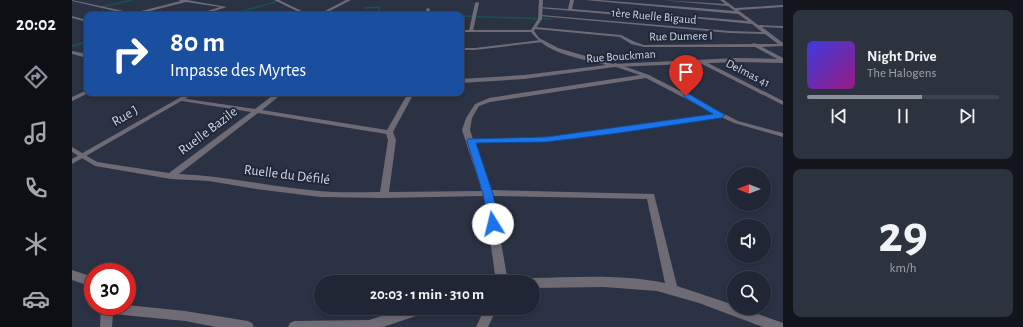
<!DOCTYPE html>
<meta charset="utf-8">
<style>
:root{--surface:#202633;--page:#2d323f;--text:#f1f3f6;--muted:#a2a5ac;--line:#3d434e;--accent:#8c9099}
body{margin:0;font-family:"Alegreya Sans",sans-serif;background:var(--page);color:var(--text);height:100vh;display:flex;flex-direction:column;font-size:15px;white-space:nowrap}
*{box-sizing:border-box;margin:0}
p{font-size:13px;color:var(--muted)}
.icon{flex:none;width:22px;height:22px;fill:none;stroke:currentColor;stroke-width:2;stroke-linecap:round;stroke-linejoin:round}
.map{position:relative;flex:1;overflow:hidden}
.drawer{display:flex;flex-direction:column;gap:10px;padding:10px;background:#12151c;width:240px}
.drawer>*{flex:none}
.guide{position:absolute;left:12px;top:12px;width:380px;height:84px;border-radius:8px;box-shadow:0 2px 6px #0003,0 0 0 1px var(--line);background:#1a4fa0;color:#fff;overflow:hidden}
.needle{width:26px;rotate:270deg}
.fabs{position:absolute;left:655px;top:167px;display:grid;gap:8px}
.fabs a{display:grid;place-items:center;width:44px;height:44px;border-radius:50%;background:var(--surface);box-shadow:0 2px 6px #0003,0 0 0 1px var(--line);font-size:20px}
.speed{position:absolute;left:12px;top:263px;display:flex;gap:8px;font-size:20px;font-weight:700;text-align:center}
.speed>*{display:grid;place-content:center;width:52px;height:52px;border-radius:50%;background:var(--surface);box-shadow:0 2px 6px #0003,0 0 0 1px var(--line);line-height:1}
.speed .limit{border:6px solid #d22;background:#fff;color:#111}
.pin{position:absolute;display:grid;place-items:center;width:34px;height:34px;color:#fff;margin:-41px -17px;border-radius:50% 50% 50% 0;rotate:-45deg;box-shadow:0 0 4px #0007}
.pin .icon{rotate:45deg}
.me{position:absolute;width:44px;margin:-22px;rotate:351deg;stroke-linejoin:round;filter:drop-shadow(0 0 3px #0008)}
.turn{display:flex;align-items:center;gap:14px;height:84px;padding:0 20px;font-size:18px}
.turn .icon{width:52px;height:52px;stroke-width:2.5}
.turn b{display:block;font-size:28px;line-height:34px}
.drawer .tile{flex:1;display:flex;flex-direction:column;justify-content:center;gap:6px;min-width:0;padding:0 14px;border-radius:8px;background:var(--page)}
.drawer .dial{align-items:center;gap:0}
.dial b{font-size:52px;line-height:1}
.song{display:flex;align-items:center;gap:12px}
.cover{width:48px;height:48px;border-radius:6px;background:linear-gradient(135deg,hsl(240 70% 55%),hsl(310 70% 35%))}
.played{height:4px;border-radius:2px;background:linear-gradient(90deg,var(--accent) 60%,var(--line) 60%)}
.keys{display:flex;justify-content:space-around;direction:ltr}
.trip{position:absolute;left:242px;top:275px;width:226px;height:40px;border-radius:20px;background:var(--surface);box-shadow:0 2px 6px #0003,0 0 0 1px var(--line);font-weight:700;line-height:40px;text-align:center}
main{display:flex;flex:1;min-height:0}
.tabs{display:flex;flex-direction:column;width:72px;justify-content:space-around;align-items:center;background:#0d0f14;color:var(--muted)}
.tabs .icon{width:28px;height:28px}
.tabs .on{color:var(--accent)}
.tabs b{font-size:18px;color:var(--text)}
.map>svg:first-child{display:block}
</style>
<main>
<nav class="tabs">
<b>20:02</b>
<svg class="icon on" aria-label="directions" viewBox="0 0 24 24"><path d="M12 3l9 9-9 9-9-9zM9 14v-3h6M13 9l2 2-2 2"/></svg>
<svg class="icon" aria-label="music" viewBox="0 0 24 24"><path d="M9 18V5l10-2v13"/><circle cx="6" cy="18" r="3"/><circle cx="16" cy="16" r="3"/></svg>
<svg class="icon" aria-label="phone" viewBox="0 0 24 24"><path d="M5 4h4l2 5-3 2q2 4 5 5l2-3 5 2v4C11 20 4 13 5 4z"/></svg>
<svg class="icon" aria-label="climate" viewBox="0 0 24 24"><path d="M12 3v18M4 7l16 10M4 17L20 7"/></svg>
<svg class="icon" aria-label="car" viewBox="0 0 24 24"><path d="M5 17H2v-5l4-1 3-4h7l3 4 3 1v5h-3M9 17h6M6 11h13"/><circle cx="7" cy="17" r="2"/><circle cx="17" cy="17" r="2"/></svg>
</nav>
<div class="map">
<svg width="711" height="327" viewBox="0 0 711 327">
<rect width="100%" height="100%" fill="#2b3244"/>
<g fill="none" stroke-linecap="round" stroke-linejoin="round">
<g stroke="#175255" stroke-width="1.5">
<polyline points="30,7 60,0"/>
<polyline points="293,8 308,7 305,15"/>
<polyline points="157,15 203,2"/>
<polyline points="389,16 479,19"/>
</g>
<polyline stroke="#175255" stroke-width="2" points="0,46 15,42"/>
<g fill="#6e6b75" fill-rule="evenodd">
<polygon points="0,0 61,13 109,1 106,0 115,0 155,7 129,15 123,15 148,7 114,2 66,14 68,15 60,15 0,1"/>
<polygon points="202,0 207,0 238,15 233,15"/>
<polygon points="274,0 279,0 250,15 245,15"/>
<polygon points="498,0 502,0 500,9 593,17 595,18 593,19 466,8 468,7 496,9"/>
<polygon points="513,0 527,0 663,11 656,6 589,0 653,4 648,0 652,0 663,8 711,5 711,7 666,10 686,25 711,26 711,28 690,27 711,43 711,46 690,47 711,58 711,62 683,47 572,47 559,44 548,37 463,29 461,28 463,27 549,35 563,42 572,45 680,44 682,43 685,44 706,44 693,34 658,33 467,16 469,15 658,31 690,32 680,24 589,15 591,14 676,21 666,14"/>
<polygon points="405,2 407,3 401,31 399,32 397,31 403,3"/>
<polygon points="355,8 358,9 357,15 353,15"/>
<polygon points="0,16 15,20 15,22 0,18"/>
<polygon points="469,40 471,40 471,42 403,50 389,50 389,48 403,48"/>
<polygon points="0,51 15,54 15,58 0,54"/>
<polygon points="628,61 632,61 711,101 711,105 628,63"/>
<path d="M543,63L577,75L666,121L711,133V137L662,123L649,117L475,141L402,143L419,190L582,194L605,286L662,305V308H669L711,323V327H691L627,303L585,291L532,287L461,288V282H456L457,280L461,278C505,277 550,274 593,283L575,199L421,196L436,282H424L412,196L312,198L248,197L184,189L137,181L99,179L23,166L0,152V147L25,162L97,173L179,112L110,101L107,99L108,98L183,109L204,93H211L190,110L315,130L336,93H342L321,132L324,140L317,192L410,191L390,130L394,118L403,104L417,98L568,75L541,66L540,65ZM574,78L643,114L475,137L401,139L398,130L400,118L407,106L418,102ZM186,113L314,134L316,140L308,192C288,192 267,193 247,191C200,187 154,176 107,174Z"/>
<polygon points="15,90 15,93 17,93 0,101 0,97"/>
<polygon points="0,270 21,277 21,287 0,280"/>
<polygon points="55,305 113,311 176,321 180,323 182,327 144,327 113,321 41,314 40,327 28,327 29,306 55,306"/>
<polygon points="335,308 358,308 356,312 311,327 216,327 218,323 222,321 297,320"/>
<polygon points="413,308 425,308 416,327 404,327"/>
</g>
<g fill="#6e6b75" fill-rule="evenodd">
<path d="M467,0H471L470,19L462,31L467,38L486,48L541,64L664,58L711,59V63L664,62L543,67L452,79L389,83V79L452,75L534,65C508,58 476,55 459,32H389V30H459L466,19Z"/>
<polygon points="116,93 123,93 0,164 0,159"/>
</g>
</g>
<polygon fill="#1a73e8" stroke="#114b97" points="612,94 617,94 653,115 649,118 540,134 474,142 404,143 421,194 426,224 424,226 417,226 411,194 395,141 396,139 474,137 641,114 612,97"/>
<g text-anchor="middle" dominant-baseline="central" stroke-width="4" stroke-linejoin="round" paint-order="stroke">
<g font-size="12" fill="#d1d6e2" stroke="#21283a">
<text transform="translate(582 16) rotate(5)">1ère Ruelle Bigaud</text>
<text transform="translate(609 36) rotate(-1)">Rue Dumere I</text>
<text transform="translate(549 56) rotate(-4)">Rue Bouckman</text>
<text transform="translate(676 73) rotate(27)">Delmas 41</text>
</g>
<g font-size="14" fill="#d1d6e2" stroke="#21283a">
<text transform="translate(53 116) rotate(-30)">Rue J</text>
<text transform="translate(136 131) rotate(-37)">Ruelle Bazile</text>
<text transform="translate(215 175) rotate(7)">Ruelle du Défilé</text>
</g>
</g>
</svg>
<div class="fabs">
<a><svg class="needle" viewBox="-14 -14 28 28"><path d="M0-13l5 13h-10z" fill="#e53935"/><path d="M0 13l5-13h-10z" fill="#a2a5ac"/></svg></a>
<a><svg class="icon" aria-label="sound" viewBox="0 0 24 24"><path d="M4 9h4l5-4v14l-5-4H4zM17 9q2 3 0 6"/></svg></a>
<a><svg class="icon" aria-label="search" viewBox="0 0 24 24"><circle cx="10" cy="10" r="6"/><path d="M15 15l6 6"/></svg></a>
</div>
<div class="speed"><div class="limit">30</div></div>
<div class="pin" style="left:614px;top:96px;background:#d93025"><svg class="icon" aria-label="arrive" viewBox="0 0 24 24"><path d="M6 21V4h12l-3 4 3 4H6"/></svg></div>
<svg class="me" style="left:421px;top:224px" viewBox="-20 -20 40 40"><circle r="19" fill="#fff"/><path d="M0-13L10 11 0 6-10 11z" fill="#1a73e8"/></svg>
<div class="trip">20:03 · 1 min · 310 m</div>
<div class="guide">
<div class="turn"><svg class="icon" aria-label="right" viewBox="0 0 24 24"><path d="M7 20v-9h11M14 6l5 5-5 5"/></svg><div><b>80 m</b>Impasse des Myrtes</div></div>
</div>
</div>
<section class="drawer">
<div class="tile">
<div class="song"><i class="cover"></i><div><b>Night Drive</b><p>The Halogens</p></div></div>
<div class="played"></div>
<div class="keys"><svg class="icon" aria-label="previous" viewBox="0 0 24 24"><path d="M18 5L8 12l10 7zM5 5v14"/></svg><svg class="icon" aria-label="pause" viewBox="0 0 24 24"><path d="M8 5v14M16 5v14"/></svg><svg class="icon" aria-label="next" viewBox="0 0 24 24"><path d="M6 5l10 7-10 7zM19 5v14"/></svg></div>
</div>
<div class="tile dial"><b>29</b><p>km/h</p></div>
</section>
</main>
